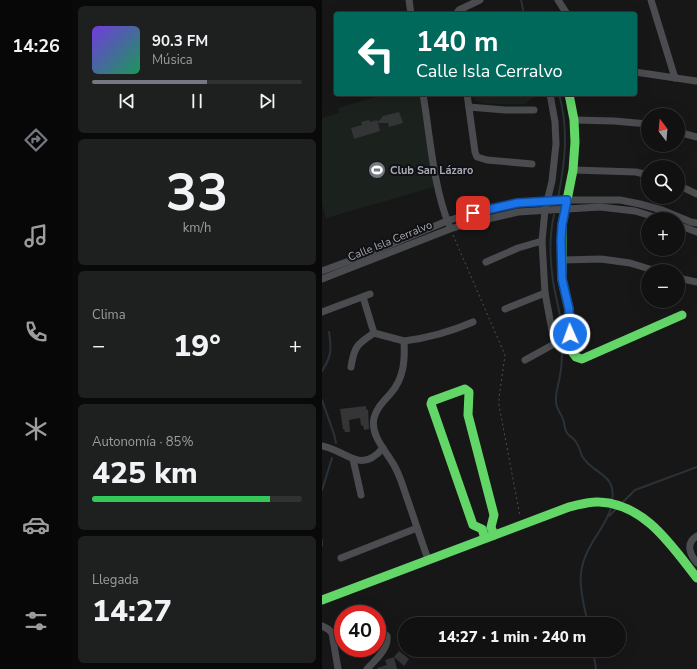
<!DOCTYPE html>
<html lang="es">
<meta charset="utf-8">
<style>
:root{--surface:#111;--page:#1e1f1f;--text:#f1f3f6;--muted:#9c9d9f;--line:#303131;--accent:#757880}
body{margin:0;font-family:"Nunito Sans",sans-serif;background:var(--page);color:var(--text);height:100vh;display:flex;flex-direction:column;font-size:15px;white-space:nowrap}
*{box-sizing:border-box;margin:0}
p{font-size:13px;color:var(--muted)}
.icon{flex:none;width:22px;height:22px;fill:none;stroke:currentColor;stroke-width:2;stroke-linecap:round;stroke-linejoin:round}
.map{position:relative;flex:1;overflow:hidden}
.panel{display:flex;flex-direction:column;gap:6px;padding:6px;background:#090909;width:250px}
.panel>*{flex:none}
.guide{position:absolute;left:12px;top:12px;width:303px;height:84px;border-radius:4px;box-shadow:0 4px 16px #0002,0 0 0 1px var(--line);background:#00695c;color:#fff;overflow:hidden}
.needle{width:26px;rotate:344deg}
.controls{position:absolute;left:319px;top:108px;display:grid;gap:8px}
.controls a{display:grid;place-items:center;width:44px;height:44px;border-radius:50%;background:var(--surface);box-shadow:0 4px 16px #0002,0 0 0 1px var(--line);font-size:20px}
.speed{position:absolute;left:12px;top:605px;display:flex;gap:8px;font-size:20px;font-weight:700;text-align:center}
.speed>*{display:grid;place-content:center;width:52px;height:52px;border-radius:50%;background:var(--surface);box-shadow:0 4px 16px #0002,0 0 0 1px var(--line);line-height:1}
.speed .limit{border:6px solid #d22;background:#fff;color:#111}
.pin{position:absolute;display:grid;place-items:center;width:34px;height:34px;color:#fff;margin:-17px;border-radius:8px;box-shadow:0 2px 6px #0006}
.me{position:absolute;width:44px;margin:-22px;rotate:358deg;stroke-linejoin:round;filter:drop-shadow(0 0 3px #0008)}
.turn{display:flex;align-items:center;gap:14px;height:84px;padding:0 16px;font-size:18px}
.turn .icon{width:52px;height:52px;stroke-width:2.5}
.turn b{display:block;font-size:28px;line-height:34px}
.big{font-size:30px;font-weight:800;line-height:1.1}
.panel .card{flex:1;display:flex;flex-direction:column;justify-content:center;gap:6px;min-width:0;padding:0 14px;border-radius:6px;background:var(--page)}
.panel .dial{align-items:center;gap:0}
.dial b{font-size:52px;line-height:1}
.song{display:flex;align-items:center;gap:12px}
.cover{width:48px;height:48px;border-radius:6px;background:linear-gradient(135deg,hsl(260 70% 55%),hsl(150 70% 35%))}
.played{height:4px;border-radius:2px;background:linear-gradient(90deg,var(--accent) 55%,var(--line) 55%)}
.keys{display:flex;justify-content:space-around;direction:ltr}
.heat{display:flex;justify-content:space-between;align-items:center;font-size:22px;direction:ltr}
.charge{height:6px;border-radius:3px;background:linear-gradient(90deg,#34c759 85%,var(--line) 0)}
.trip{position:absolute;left:76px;top:617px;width:228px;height:40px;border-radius:20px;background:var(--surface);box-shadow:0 4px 16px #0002,0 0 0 1px var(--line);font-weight:800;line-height:40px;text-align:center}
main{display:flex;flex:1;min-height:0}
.tab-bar{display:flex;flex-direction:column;width:72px;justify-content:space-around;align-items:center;background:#070707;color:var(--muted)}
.tab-bar .icon{width:28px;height:28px}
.tab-bar .active{color:var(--accent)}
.tab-bar b{font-size:18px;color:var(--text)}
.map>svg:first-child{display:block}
</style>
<main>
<nav class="tab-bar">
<b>14:26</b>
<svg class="icon active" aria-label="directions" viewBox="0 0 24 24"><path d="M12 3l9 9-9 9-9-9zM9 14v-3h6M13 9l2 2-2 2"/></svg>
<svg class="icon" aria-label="music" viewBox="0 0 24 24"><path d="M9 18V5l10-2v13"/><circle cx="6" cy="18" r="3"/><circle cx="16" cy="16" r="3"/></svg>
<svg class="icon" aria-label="phone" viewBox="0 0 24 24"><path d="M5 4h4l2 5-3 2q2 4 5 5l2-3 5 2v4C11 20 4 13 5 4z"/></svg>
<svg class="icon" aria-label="climate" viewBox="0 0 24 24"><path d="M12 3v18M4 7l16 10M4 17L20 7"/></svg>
<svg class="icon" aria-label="car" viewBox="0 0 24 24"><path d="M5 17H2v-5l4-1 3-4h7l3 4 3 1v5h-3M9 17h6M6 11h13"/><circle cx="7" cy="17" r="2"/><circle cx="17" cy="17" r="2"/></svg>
<svg class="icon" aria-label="filters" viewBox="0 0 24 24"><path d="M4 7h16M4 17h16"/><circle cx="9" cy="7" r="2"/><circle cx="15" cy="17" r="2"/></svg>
</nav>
<section class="panel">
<div class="card">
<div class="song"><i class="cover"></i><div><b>90.3 FM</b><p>Música</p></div></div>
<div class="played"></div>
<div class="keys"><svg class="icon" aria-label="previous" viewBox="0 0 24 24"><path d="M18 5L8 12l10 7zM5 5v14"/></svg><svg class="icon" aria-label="pause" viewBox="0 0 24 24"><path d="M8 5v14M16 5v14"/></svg><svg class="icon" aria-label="next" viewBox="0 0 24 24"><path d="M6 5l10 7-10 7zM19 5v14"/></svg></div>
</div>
<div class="card dial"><b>33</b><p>km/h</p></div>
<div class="card"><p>Clima</p>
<div class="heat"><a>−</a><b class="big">19°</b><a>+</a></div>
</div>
<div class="card"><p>Autonomía · 85%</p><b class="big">425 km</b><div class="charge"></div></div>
<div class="card"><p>Llegada</p><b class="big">14:27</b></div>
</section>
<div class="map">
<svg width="375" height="669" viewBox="0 0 375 669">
<rect width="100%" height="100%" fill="#171717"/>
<g fill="#1b211c">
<polygon points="52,94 99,94 112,187 4,218 0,204 0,118 17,113 16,108 53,97"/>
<path d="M150,94H221V95L209,99L204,104C195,105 159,105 153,100C151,98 151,97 150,94Z"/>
</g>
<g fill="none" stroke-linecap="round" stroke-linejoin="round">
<g stroke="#2a3239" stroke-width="2">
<polyline points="199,0 202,14"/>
<path d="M236,198C243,163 247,129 237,94"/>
<path d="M232,215C227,236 228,260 231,281C234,299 239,315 240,333"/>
<path d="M240,348C240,357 240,366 238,375C237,384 233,393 234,402C234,409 239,413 241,419C243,424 242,429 245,433C248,437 252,438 254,442C257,446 258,451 260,456C271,475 295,473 290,501"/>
<path d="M0,371C9,357 10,350 7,332"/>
<polyline points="0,400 12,434 14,443"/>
<polyline points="0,490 10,458"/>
<polyline points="300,503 313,490 375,467"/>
<polyline points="287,516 295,508"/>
<polyline points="0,540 0,546"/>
<path d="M266,624C259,592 252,572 270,543C277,531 286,520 289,507"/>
<polyline points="271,650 274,669"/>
</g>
</g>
<g fill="#343537">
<polygon points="77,112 81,123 67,127 66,123 56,123 58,131 32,139 29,128 40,125 39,122 47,120 48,122 55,120 56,122 61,116"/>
<polygon points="44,406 44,410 46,409 47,429 42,430 41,425 39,426 38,418 27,420 28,432 23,432 22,429 21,429 18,409"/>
<polygon points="77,651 87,659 82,666 72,657"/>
<polygon points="72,657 75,669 56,669 55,668 65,665 63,660"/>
</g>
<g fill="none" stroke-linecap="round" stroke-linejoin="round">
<polyline stroke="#4d4e52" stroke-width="1" stroke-dasharray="2 3" stroke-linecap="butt" points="131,235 183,355 177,398 177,405 198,516"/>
<g stroke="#4b4c50" stroke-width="7">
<polyline points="87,0 89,14"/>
<polyline points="236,0 245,14"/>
<polyline points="329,0 353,78"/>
<polyline points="134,14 137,10 158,0"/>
<polyline points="313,72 374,81"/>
<path d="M101,94C108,135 111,186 127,225"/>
<polyline points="145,94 153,152 155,157 165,160 210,164"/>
<polyline points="228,94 233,122 234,144 230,181 223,210 220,241 223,293 232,341 234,343 248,340"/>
<polyline points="147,107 183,110 212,110"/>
<polyline points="252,120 292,121 326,124"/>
<polyline points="356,132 375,137"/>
<polyline points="251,170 314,172 326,175"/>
<polyline points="356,185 375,194"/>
<polyline points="151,213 195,203 245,200 298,200 318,204 340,210 369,222 375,223"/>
<polyline points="153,222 196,212 278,207 313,211 339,219"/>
<polyline points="356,225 375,232"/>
<polyline points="240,260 279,259 308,263 334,271"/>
<polyline points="164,262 196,248 220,241"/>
<polyline points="0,271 41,256 125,221 141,216"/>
<polyline points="356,278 375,282"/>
<polyline points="0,279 128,229 144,224"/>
<path d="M41,297L52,333L82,341C83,360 82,378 69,393C62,401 55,407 52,418C48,436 65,452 73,467C79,478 82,490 86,501C93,521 99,540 106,559"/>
<polyline points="183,309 223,293"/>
<polyline points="0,312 48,294"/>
<path d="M82,341C106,338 128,332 151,322"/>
<polyline points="203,360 234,343"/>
<path d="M29,367C32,347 35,344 52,333"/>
<path d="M0,446C26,451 38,475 61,448"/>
<polyline points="31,459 39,495"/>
<path d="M375,536C363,543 368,555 375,563"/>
<polyline points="19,558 95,528"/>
<polyline points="0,626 6,629 10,633 16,669"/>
<polyline points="10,633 21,627"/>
<path d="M45,669C53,660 67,649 65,636L55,627"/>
</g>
<g stroke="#63d668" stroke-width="9">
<polyline points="247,94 252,120 253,142 251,170 240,225 240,279 247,309 248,340 251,353 254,357 260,359 360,315"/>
<polyline points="163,538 160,529 151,525 109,404 110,401 143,389 147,392 146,415 172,515 169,527 172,535"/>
<path d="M0,600L247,507C257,505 267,501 277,502C323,504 349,545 375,578"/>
</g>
</g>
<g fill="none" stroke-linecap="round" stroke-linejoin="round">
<g stroke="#114b97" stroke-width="10">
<polyline id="route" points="151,213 195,203 245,200 240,225 239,240 240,279 247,309 248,334"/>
</g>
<use href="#route" stroke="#1a73e8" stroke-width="7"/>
</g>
<defs>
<g id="stadium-disc" transform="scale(0.9)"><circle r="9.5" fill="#757880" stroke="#111113"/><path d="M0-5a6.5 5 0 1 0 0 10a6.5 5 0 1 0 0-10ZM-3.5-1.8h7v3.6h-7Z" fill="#fff"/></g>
</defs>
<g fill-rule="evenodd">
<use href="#stadium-disc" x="55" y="170"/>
</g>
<g text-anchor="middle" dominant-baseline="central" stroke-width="4" stroke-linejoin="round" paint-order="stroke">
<g font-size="11" font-weight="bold" fill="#a8adb8" stroke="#111113" text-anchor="start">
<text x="68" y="170">Club San Lázaro</text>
</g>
<g font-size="11" fill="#a8adb8" stroke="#111113">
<text transform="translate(68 241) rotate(-22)">Calle Isla Cerralvo</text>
</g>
</g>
</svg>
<div class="controls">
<a><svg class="needle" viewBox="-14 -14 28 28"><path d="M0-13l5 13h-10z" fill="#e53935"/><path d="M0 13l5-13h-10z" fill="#9c9d9f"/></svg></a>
<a><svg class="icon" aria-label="search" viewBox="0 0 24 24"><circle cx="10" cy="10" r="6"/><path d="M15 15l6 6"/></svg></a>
<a>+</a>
<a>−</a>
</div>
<div class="speed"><div class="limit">40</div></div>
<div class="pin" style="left:151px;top:213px;background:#d93025"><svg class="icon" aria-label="arrive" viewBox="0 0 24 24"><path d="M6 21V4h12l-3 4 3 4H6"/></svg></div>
<svg class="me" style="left:248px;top:334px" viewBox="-20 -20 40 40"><circle r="17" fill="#1a73e8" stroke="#fff" stroke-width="3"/><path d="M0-11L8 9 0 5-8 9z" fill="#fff"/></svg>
<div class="trip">14:27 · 1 min · 240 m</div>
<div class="guide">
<div class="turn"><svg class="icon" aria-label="left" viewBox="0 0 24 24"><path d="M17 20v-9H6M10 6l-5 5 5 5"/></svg><div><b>140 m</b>Calle Isla Cerralvo</div></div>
</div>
</div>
</main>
